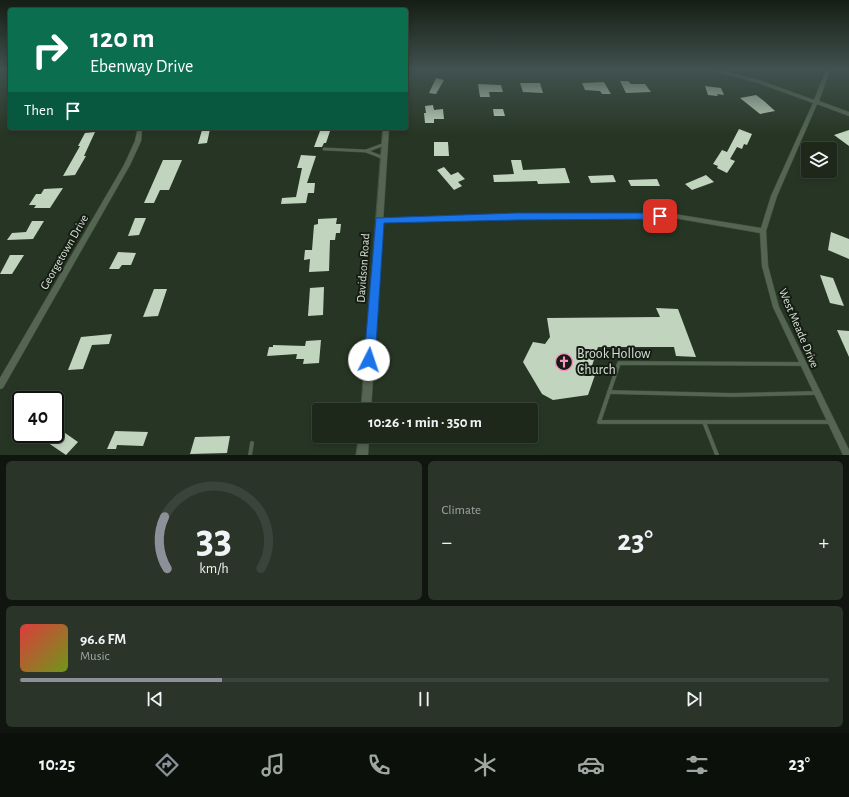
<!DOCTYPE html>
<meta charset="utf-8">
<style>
:root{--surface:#1d281b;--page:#2a3428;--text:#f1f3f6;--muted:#a0a6a3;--line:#3b443a;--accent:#8c9099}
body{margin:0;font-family:"Alegreya Sans",sans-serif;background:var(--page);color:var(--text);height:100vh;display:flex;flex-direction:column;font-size:15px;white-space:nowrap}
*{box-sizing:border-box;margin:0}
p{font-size:13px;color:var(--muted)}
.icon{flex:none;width:22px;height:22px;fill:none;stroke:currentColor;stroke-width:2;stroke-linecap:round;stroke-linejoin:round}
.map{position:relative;height:455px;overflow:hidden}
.details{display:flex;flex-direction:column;gap:6px;padding:6px;background:#10160f;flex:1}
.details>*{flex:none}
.banner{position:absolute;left:8px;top:8px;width:400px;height:122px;border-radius:4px;box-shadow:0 2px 6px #0003,0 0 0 1px var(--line);background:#0b6e4f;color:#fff;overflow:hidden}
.buttons{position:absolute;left:801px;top:142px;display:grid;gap:8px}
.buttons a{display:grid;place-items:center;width:36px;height:36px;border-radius:4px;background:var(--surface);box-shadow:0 2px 6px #0003,0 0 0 1px var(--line);font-size:20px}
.speed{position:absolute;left:12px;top:391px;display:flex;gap:8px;font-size:20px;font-weight:700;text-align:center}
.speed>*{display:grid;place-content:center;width:52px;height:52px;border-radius:50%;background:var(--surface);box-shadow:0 2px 6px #0003,0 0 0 1px var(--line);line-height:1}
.speed .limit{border:2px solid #111;border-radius:6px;background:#fff;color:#111}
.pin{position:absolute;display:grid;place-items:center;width:34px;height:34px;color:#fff;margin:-17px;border-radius:8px;box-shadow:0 2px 6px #0006}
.me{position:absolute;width:44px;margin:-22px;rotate:4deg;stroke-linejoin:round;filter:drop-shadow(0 0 3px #0008)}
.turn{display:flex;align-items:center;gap:14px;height:84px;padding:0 16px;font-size:18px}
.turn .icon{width:52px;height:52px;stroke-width:2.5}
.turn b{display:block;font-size:28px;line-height:34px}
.then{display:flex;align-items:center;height:38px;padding:0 16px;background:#0003;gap:8px;font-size:15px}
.big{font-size:30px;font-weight:700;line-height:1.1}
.details .tile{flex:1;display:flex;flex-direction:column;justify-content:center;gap:6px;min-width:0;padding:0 14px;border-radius:6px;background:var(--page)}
.details .dial{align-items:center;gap:0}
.dial svg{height:104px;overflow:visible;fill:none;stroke:var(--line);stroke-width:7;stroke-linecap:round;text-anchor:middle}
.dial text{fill:var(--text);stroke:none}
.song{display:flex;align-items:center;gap:12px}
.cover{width:48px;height:48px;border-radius:6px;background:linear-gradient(135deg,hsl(0 70% 55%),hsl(80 70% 35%))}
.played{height:4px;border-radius:2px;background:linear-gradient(90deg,var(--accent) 25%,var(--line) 25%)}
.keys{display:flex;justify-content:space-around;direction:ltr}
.heat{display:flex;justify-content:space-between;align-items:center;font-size:22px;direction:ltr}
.details .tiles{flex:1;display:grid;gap:6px;grid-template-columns:1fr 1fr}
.tile:last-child{grid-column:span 2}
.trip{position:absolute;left:312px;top:403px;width:226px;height:40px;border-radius:4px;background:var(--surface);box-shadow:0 2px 6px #0003,0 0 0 1px var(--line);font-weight:700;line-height:40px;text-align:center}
.menu{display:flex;height:64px;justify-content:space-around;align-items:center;background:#0c100b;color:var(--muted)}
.menu .icon{width:28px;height:28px}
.menu .selected{color:var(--accent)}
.menu b{font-size:18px;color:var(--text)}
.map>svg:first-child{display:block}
</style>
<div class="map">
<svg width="849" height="455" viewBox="0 0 849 455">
<rect width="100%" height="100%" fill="#273624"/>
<g fill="#c1d5be">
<polygon points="436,78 444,80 436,94 429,93"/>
<polygon points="620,81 628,81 631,84 645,84 651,92 626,93"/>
<polygon points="604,82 611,94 602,94 600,91 585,90 582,83"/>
<polygon points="520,83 540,83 543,93 523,92"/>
<polygon points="478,84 501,85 503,92 489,92 490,97 480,97"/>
<polygon points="705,86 721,88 724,95 717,94 718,96 708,95"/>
<polygon points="756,95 764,101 775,111 760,114 740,98"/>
<polygon points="433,105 434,110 443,109 444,119 434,119 434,123 425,123 424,113 426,113 425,106"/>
<polygon points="493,109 503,109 505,116 494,116"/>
<polygon points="210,129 207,143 198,144 202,130"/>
<polygon points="739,129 752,134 747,145 744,144 742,149 737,147 730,159 735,161 727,173 717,168 718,166 713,164 722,150 727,152"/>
<polygon points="849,130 849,146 834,135"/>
<polygon points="320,131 330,131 326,143 324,143 322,147 314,147"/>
<polygon points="95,132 84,156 86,156 75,175 63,176 80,146 78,146 85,133"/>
<polygon points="434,142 448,142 449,156 434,156"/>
<polygon points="301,155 316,156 307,183 315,183 314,193 308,193 306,203 281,204 282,198 296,197 302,168 297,168"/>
<polygon points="163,160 182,160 169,190 160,190 154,203 144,203"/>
<polygon points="511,160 521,160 523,170 565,168 570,183 538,184 537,181 494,182 493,175 514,174"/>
<polygon points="444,167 451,175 458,172 465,179 458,182 462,186 454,190 437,170"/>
<polygon points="613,175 616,182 591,183 588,176"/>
<polygon points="706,175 714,182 692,190 685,184"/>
<polygon points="657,179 660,186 631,186 628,180"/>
<polygon points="63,188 50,208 34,208 36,205 29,205 36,194 41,194 44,189"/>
<polygon points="135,218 146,218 139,235 128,236"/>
<polygon points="337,218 336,224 341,224 340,233 336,233 335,240 330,240 329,271 309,272 310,259 304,260 305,250 312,250 314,225 318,224 318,219"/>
<polygon points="32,221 44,221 33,239 7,240 12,233 26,232"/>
<polygon points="831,232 849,239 849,259 828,250"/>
<polygon points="118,252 136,253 131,265 122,265 119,269 109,269"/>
<polygon points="10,255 24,255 12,274 0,274"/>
<polygon points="820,275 833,278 844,306 830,303"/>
<polygon points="324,287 323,315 308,316 310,288"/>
<polygon points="154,289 167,289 158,316 143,317"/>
<polygon points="656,308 678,309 696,357 676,356 674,347 598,347 591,369 595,375 588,395 553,400 542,394 523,362 533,342 545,344 550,337 547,318 660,317"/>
<polygon points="837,330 849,331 849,357"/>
<polygon points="112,334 109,344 92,345 83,369 68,370 81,337"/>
<polygon points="321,340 319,363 303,364 304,359 296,359 297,354 267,356 269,347 273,347 273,345 305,346 306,341"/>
<polygon points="55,426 78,442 66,455 35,434 55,434"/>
<polygon points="115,431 148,432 143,446 117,445 116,449 107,449"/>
<polygon points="230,436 227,453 190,454 195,437"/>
</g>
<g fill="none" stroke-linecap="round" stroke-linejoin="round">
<g stroke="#435140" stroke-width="3.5">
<g id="service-far1">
<polyline points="324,149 366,151 384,158"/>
<polyline points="366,151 385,144"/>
</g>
</g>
<g stroke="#435140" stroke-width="4.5">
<g id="service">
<polyline points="802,364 619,363 599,422 831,422"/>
<polyline points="609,392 733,395 816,393"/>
<polyline points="327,407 364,406"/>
<polyline points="704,422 717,455"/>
<polyline points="250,455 252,443"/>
</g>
</g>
<g stroke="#435140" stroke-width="1">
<g id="minor">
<polygon points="711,70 718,70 762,81 814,100 826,70 830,70 819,101 849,112 849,116 817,104 777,196 766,231 768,266 779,307 849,450 849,455 843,455 773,307 762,266 760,233 674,218 517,218 380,222 377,220 380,218 517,214 674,214 761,228 771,196 813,103 758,83"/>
<polygon points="138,128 142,128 141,141 130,165 3,388 0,389 0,378 124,165 135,141"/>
</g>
</g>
<g stroke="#435140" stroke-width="1">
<g id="tertiary">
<polygon points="383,128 389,128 371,410 361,410"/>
<polygon points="359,436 369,436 368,455 356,455"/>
</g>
</g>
<use href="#service-far1" stroke="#546551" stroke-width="2.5"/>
<use href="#service" stroke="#546551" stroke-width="3.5"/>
<use href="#minor" fill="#546551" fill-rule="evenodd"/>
<use href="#tertiary" fill="#546551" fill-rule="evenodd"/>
</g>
<linearGradient id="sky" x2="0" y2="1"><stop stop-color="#151e14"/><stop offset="0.52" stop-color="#415250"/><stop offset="1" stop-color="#415250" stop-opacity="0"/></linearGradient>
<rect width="849" height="134" fill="url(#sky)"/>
<polygon fill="#1a73e8" stroke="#114b97" points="517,213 660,213 664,216 660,219 517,220 384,223 375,360 373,363 369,365 365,363 364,360 376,218"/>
<defs>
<g id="church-ring" transform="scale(0.9)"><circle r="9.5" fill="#151c13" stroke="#fc8fc3" stroke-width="1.5"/><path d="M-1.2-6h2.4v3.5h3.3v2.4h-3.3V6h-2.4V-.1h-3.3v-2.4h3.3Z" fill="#fc8fc3"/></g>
</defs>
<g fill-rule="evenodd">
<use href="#church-ring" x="564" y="362"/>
</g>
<g text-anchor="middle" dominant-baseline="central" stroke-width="4" stroke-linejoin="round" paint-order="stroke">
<g font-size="12" fill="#d7e1d5" stroke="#151c13">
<text transform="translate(64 252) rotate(-60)">Georgetown Drive</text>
<text transform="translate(363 268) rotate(-86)">Davidson Road</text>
<text transform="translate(799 328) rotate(67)">West Meade Drive</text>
</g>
<g font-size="14" fill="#d7e1d5" stroke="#151c13" text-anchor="start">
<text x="577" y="354">Brook Hollow<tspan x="577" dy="16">Church</tspan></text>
</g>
</g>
</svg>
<div class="buttons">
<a><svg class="icon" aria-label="layers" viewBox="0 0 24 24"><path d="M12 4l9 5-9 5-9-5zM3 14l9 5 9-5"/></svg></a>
</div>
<div class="speed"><div class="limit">40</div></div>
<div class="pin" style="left:660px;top:216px;background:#d93025"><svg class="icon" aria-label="arrive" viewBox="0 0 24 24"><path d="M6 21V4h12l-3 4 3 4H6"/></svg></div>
<svg class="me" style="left:369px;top:360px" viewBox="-20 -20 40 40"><circle r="19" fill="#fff"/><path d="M0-13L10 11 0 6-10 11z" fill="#1a73e8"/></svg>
<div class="trip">10:26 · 1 min · 350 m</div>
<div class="banner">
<div class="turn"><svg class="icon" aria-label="right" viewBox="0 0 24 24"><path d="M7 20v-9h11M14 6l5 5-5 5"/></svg><div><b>120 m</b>Ebenway Drive</div></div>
<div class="then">Then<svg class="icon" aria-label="arrive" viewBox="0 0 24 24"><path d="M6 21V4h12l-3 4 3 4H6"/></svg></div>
</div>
</div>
<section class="details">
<div class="tiles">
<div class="tile dial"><svg viewBox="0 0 100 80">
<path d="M14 69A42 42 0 1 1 86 69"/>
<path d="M14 69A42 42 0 0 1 12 29" stroke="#8c9099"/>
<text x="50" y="56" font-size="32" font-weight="700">33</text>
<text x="50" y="72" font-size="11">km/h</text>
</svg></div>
<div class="tile"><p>Climate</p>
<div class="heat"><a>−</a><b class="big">23°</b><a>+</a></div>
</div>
<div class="tile">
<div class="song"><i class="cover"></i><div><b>96.6 FM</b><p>Music</p></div></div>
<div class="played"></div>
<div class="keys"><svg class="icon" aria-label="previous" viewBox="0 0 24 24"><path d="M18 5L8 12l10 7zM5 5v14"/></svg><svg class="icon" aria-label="pause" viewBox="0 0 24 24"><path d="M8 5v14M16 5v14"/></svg><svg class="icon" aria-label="next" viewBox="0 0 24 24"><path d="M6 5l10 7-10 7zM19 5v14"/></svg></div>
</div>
</div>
</section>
<nav class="menu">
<b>10:25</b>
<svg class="icon selected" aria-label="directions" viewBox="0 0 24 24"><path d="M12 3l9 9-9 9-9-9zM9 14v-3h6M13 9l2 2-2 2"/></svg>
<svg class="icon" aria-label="music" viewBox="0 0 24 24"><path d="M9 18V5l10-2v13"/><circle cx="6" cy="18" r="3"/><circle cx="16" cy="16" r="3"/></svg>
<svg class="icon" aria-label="phone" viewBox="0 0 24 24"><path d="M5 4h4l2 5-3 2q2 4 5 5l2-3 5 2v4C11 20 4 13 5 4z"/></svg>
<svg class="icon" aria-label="climate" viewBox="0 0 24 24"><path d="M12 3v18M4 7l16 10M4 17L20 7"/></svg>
<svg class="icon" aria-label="car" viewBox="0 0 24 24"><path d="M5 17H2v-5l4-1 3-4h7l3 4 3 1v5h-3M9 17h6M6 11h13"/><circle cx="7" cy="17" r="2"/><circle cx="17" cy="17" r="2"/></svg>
<svg class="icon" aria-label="filters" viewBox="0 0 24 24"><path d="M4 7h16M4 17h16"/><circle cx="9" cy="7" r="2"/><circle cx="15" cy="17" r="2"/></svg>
<b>23°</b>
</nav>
